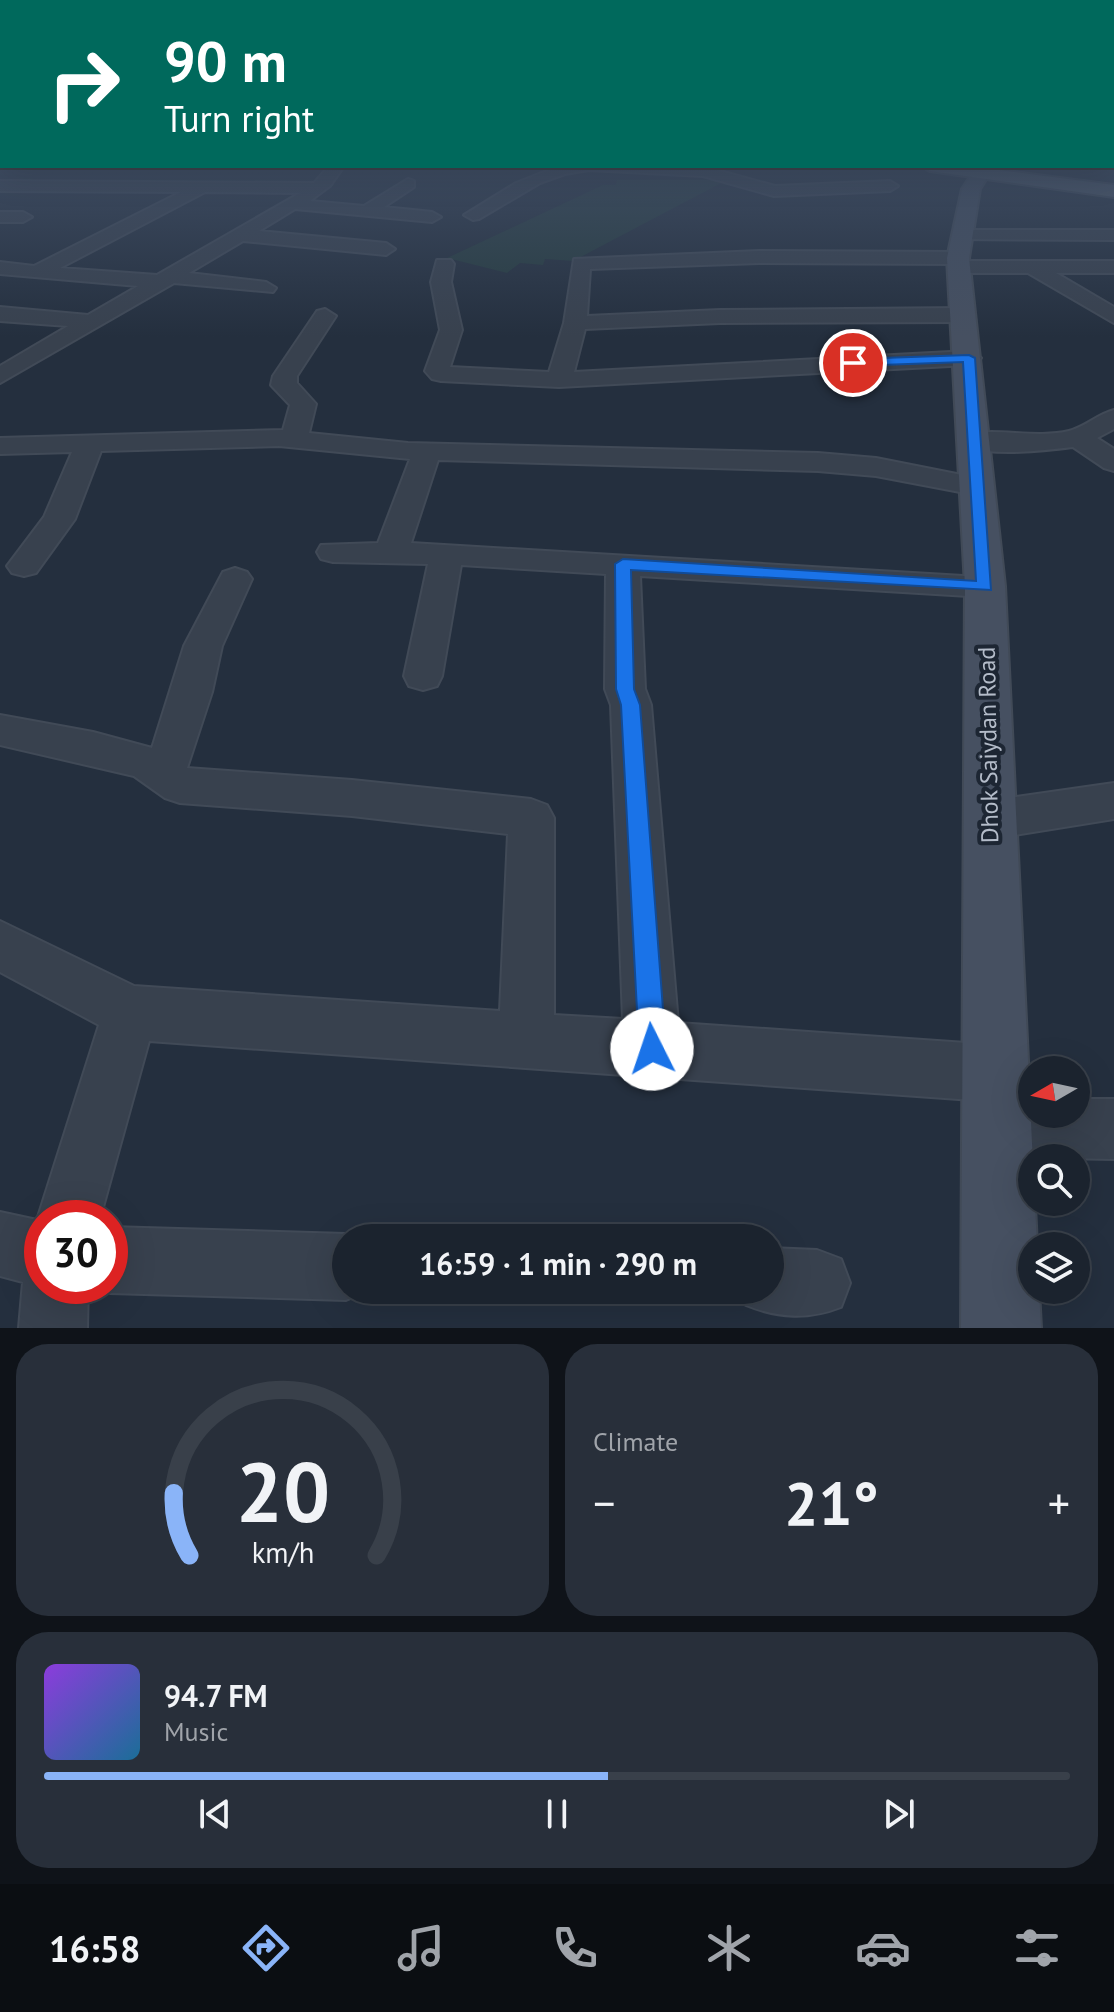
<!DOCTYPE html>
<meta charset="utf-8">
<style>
:root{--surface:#1b232e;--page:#282f3a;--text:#f1f3f6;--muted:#a0a4aa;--line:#39404a;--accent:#8ab4f8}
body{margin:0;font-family:"PT Sans",sans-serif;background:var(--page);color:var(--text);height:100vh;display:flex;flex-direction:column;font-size:30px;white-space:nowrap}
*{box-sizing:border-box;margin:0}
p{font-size:26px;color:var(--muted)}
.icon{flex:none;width:44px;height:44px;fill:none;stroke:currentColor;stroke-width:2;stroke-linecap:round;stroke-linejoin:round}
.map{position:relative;height:1328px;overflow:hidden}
.details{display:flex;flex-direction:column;gap:16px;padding:16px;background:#0f1319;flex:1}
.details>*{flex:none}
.top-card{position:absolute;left:0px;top:0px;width:1114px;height:168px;box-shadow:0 8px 32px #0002,0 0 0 2px var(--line);background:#00695c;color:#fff;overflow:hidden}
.needle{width:52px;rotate:261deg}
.fabs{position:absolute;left:1018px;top:1056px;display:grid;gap:16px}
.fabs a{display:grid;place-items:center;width:72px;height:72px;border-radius:50%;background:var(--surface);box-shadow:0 8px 32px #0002,0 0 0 2px var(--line);font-size:40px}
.speed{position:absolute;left:24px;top:1200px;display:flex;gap:16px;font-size:40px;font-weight:700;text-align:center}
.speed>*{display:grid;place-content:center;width:104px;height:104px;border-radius:50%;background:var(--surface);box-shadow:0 8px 32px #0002,0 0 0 2px var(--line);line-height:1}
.speed .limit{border:12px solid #d22;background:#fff;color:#111}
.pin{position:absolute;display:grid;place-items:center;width:68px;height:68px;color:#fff;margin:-34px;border:4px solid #fff;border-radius:50%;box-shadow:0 2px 8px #0007}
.me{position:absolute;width:88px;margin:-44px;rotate:356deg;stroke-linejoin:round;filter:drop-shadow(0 0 6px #0008)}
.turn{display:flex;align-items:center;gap:28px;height:168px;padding:0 32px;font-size:36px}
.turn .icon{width:104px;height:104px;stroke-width:2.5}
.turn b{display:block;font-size:56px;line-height:68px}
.big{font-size:60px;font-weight:800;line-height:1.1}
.details .widget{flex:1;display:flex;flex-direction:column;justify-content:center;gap:12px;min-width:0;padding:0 28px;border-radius:32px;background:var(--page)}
.details .dial{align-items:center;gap:0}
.dial svg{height:208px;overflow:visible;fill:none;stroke:var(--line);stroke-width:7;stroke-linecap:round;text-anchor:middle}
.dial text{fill:var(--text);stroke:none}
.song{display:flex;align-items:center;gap:24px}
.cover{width:96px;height:96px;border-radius:12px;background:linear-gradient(135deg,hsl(270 70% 55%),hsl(200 70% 35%))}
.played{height:8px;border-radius:4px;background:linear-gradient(90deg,var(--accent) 55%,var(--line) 55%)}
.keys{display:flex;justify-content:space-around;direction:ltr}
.heat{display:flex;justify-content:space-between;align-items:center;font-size:44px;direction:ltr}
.details .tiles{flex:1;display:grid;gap:16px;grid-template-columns:1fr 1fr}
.widget:last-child{grid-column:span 2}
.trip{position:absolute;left:332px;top:1224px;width:452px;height:80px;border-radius:40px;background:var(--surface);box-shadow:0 8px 32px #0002,0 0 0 2px var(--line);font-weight:800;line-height:80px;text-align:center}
.dock{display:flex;height:128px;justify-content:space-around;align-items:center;background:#0b0e12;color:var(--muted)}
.dock .icon{width:56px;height:56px}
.dock .selected{color:var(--accent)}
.dock b{font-size:36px;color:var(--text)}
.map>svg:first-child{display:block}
</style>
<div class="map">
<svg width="1114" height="1328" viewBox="0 0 1114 1328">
<rect width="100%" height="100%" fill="#242f3e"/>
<polygon fill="#263c3f" points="617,180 727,180 573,261 545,259 543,265 520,263 507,273 447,258 603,185 616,185"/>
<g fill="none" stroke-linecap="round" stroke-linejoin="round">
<g stroke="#414a57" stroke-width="4">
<g id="minor">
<path d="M329,166H344L330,186L310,201L364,206L408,179L414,181V187L384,207L432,212L441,217L432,222L295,209L259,231L386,243L395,249L386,255L243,241L189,273L266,282L276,288L273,292L174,283L0,383V366L68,326L0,321V307L88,315L138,286L0,274V262L34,266L181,192L0,191V181L314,183ZM205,192L300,193L157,275L60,268Z"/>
<polygon points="702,166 775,186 890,181 898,186 890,191 774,196 703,176 589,170 565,174 540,183 479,219 473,220 464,215 516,183 559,166"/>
<polygon points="0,212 23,212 32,217 23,222 0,222"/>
<polygon points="962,230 1114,230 1114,240 956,239 956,231"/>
<polygon points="759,251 958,252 965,254 965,261 1114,261 1114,273 1056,273 1114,307 1114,323 1028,273 959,273 952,271 951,264 759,263 590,269 587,316 720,310 964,308 975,315 964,322 720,323 585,329 574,372 969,351 981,358 969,365 559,387 441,381 432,379 425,371 440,330 431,282 437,260 451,260 454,264 451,282 462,330 450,367 549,372 564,323 574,259"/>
<polygon points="325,309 336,316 297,376 297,383 316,404 309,433 408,443 818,453 876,458 987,480 991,486 987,492 976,495 876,476 818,471 438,460 411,543 997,578 1002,586 997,594 985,597 640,576 645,689 651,705 678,1023 995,1045 1015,1053 1023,1073 1015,1093 1005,1097 1032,1098 1032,1114 1076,1114 1076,1099 1114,1099 1114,1159 996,1157 975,1148 966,1127 975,1106 987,1101 149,1041 100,1218 42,1218 42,1286 88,1286 87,1328 19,1328 23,1282 0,1276 0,1212 37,1220 99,1025 0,972 0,921 134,986 500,1011 508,834 352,816 180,803 165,798 134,776 0,745 0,715 93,732 152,748 184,646 223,572 235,568 247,572 252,579 222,646 212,692 187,768 352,780 531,799 547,805 554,818 554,1015 623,1019 611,705 605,689 606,574 461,565 442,676 437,686 423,690 409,686 404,676 428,564 333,562 321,559 317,552 321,545 378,543 410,459 279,446 101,451 75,519 36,573 24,576 12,573 7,566 44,517 72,452 0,454 0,438 283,430 290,405 271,385 273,376 317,311"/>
<path d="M1114,410V429L1097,438L1114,449V471L1104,468L1073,447C1037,451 999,456 963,447L959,441L963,435C997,427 1034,439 1069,431C1085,427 1098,414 1114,410Z"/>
<polygon points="1114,783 1114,819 989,839 973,833 966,820 973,807 989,801"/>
<polygon points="110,1227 346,1234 356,1238 346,1238 346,1290 369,1290 346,1300 110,1293 94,1286 110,1286"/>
<path d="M770,1248L817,1250L841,1259L850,1283L841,1307C808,1320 778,1318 746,1305L740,1290H770Z"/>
</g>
</g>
<g stroke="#414a57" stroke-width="4">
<polygon id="secondary" points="977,166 993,168 980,189 969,258 1005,586 1037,1246 1032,1246 1032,1290 1039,1290 1041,1328 961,1328 965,586 947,258 962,189"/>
</g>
<g stroke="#414a57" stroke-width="4">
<polygon id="primary" points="921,166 969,166 1114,185 1114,197 930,171"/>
</g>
<use href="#minor" fill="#38414e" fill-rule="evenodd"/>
<use href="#secondary" fill="#465061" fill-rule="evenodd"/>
<use href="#primary" fill="#56606e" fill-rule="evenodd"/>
</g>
<linearGradient id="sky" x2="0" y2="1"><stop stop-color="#141a22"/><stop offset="0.45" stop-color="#3f4d63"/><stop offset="1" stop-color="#3f4d63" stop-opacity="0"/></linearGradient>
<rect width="1114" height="337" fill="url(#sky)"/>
<polygon fill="#1a73e8" stroke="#114b97" stroke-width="2" points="969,355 975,358 991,590 631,570 634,689 640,705 666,1049 662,1059 652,1063 643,1059 639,1049 621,705 616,689 615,564 623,559 976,581 963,362 853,366 847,363 853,359"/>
<g text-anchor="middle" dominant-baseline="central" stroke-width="8" stroke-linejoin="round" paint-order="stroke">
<g font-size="24" fill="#b4bcc9" stroke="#1d2633">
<text transform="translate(988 745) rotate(-91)">Dhok Saiydan Road</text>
</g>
</g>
</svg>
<div class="fabs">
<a><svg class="needle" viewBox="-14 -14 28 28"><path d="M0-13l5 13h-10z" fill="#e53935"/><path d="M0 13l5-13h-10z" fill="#a0a4aa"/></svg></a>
<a><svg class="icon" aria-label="search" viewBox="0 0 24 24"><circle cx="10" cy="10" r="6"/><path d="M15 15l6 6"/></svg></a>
<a><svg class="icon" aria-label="layers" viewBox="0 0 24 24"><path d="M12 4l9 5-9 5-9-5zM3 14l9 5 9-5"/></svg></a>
</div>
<div class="speed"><div class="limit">30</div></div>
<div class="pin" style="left:853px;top:363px;background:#d93025"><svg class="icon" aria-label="arrive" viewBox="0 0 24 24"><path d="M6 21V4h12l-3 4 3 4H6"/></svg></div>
<svg class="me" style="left:652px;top:1049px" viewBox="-20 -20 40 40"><circle r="19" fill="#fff"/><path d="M0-13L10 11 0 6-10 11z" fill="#1a73e8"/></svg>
<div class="trip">16:59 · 1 min · 290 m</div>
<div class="top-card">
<div class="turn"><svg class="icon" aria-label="right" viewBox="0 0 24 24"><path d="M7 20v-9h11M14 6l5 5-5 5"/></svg><div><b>90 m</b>Turn right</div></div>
</div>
</div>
<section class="details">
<div class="tiles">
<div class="widget dial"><svg viewBox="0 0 100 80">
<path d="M14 69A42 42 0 1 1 86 69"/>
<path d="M14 69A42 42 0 0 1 8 45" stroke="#8ab4f8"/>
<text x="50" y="56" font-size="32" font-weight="700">20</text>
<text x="50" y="72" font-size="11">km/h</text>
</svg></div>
<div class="widget"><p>Climate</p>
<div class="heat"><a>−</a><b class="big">21°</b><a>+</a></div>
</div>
<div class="widget">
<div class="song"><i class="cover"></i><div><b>94.7 FM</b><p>Music</p></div></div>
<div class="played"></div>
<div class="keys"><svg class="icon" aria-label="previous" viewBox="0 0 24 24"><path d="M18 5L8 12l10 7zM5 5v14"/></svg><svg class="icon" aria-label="pause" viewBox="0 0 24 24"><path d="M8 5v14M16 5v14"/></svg><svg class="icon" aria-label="next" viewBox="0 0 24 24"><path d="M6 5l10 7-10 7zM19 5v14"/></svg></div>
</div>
</div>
</section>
<nav class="dock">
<b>16:58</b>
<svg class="icon selected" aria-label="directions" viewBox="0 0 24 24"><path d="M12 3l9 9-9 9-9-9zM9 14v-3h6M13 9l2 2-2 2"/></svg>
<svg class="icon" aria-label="music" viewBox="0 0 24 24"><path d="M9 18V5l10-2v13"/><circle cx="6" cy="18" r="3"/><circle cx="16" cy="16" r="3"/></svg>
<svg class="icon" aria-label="phone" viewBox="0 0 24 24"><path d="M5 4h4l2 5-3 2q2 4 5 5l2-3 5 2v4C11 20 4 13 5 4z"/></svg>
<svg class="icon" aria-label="climate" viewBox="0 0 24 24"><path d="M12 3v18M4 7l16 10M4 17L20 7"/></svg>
<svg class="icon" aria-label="car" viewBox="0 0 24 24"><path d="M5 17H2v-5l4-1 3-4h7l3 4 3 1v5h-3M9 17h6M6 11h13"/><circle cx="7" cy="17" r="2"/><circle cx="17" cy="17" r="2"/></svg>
<svg class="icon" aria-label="filters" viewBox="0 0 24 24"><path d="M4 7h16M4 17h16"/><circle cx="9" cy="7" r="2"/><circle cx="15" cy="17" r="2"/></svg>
</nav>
